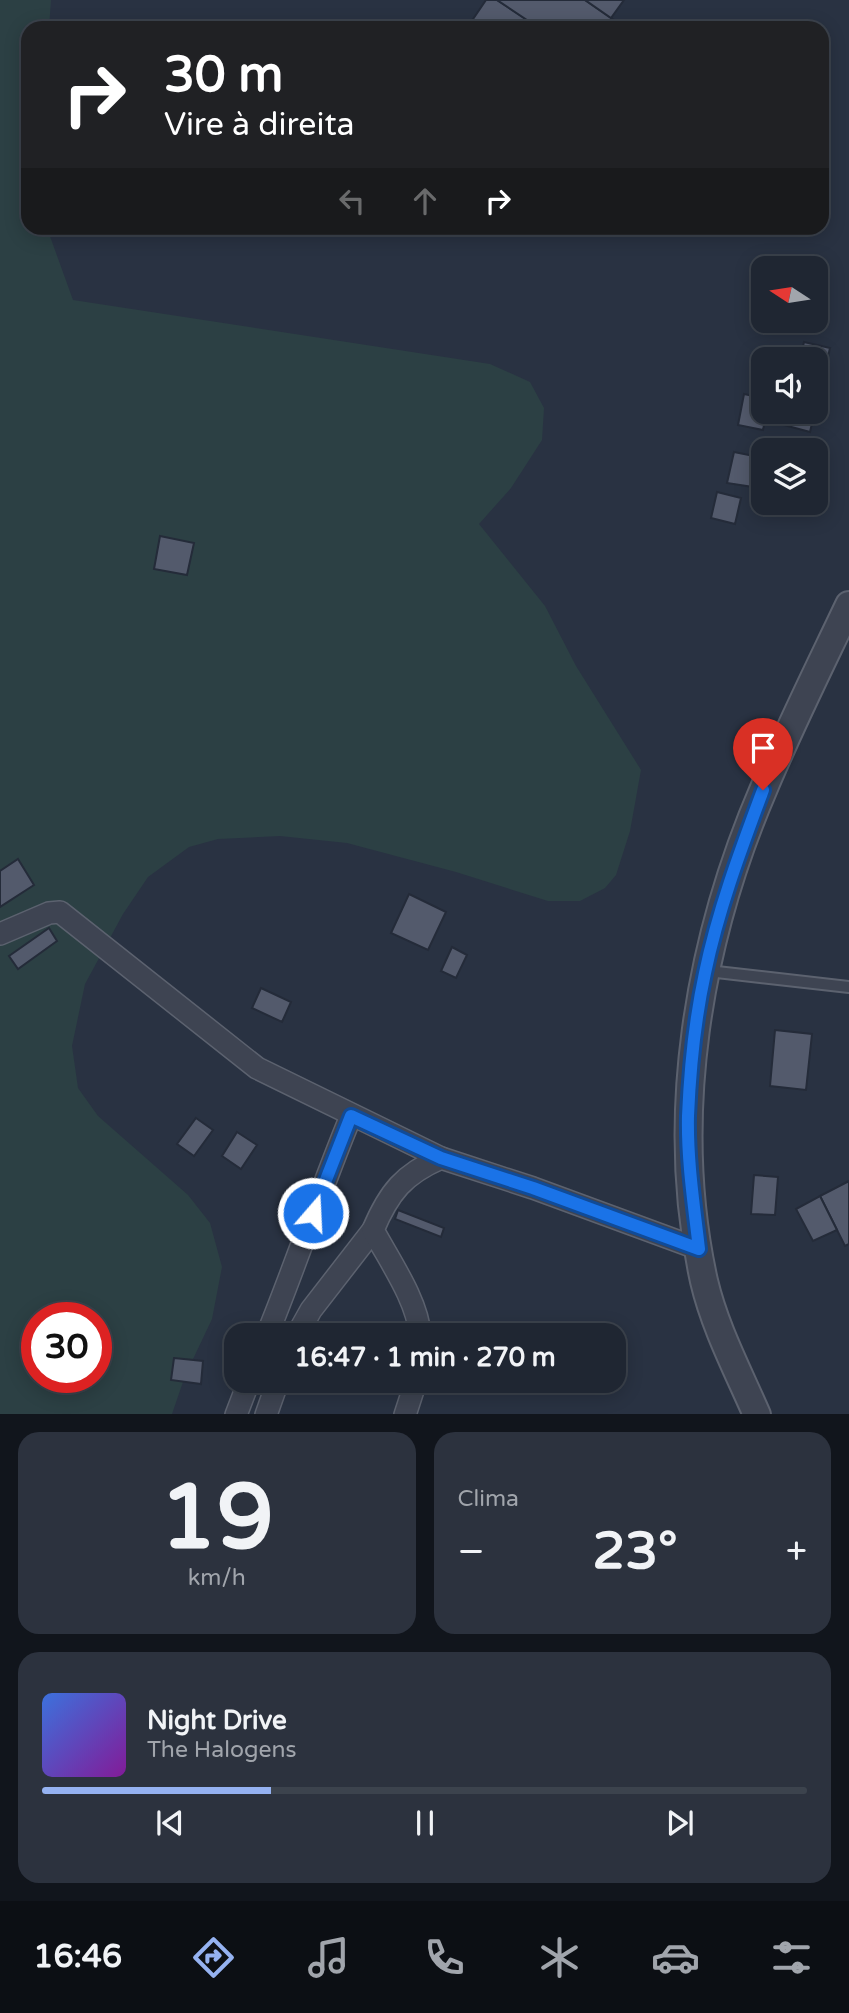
<!DOCTYPE html>
<html lang="pt">
<meta charset="utf-8">
<style>
:root{--surface:#1f2632;--page:#2c323e;--text:#f1f3f6;--muted:#a1a5ac;--line:#3c434d;--accent:#95b2f1}
body{margin:0;font-family:"Varela Round",sans-serif;background:var(--page);color:var(--text);height:100vh;display:flex;flex-direction:column;font-size:26px;white-space:nowrap}
*{box-sizing:border-box;margin:0}
p{font-size:23px;color:var(--muted)}
.icon{flex:none;width:38px;height:38px;fill:none;stroke:currentColor;stroke-width:2;stroke-linecap:round;stroke-linejoin:round}
.map{position:relative;height:1414px;overflow:hidden}
.panel{display:flex;flex-direction:column;gap:18px;padding:18px;background:#11151c;flex:1}
.panel>*{flex:none}
.hud{position:absolute;left:21px;top:21px;width:808px;height:214px;border-radius:21px;box-shadow:0 4px 18px #0003,0 0 0 2px var(--line);background:#202124;color:#fff;overflow:hidden}
.needle{width:46px;rotate:282deg}
.controls{position:absolute;left:751px;top:256px;display:grid;gap:14px}
.controls a{display:grid;place-items:center;width:77px;height:77px;border-radius:14px;background:var(--surface);box-shadow:0 4px 18px #0003,0 0 0 2px var(--line);font-size:35px}
.speed{position:absolute;left:21px;top:1302px;display:flex;gap:14px;font-size:35px;font-weight:700;text-align:center}
.speed>*{display:grid;place-content:center;width:91px;height:91px;border-radius:50%;background:var(--surface);box-shadow:0 4px 18px #0003,0 0 0 2px var(--line);line-height:1}
.speed .limit{border:10px solid #d22;background:#fff;color:#111}
.pin{position:absolute;display:grid;place-items:center;width:60px;height:60px;color:#fff;margin:-72px -30px;border-radius:50% 50% 50% 0;rotate:-45deg;box-shadow:0 0 7px #0007}
.pin .icon{rotate:45deg}
.me{position:absolute;width:77px;margin:-38px;rotate:19deg;stroke-linejoin:round;filter:drop-shadow(0 0 5px #0008)}
.turn{display:flex;align-items:center;gap:24px;height:147px;padding:0 28px;font-size:32px}
.turn .icon{width:91px;height:91px;stroke-width:2.5}
.turn b{display:block;font-size:49px;line-height:60px}
.lanes{display:flex;align-items:center;height:66px;padding:0 28px;background:#0003;justify-content:center;gap:35px;direction:ltr}
.lanes .off{opacity:.35}
.big{font-size:52px;font-weight:700;line-height:1.1}
.panel .widget{flex:1;display:flex;flex-direction:column;justify-content:center;gap:10px;min-width:0;padding:0 24px;border-radius:21px;background:var(--page)}
.panel .dial{align-items:center;gap:0}
.dial b{font-size:91px;line-height:1}
.song{display:flex;align-items:center;gap:21px}
.cover{width:84px;height:84px;border-radius:10px;background:linear-gradient(135deg,hsl(220 70% 55%),hsl(290 70% 35%))}
.played{height:7px;border-radius:4px;background:linear-gradient(90deg,var(--accent) 30%,var(--line) 30%)}
.keys{display:flex;justify-content:space-around;direction:ltr}
.heat{display:flex;justify-content:space-between;align-items:center;font-size:38px;direction:ltr}
.panel .tiles{flex:1;display:grid;gap:18px;grid-template-columns:1fr 1fr}
.widget:last-child{grid-column:span 2}
.trip{position:absolute;left:224px;top:1323px;width:402px;height:70px;border-radius:21px;background:var(--surface);box-shadow:0 4px 18px #0003,0 0 0 2px var(--line);font-weight:700;line-height:70px;text-align:center}
.tabs{display:flex;height:112px;justify-content:space-around;align-items:center;background:#0c0f14;color:var(--muted)}
.tabs .icon{width:49px;height:49px}
.tabs .selected{color:var(--accent)}
.tabs b{font-size:32px;color:var(--text)}
.map>svg:first-child{display:block}
</style>
<div class="map">
<svg width="849" height="1415" viewBox="0 0 849 1415">
<rect width="100%" height="100%" fill="#293242"/>
<path fill="#2c4044" fill-rule="evenodd" d="M0,0H51L49,28H28V228H47L73,300L490,364L530,382L544,408L542,440L511,488L479,524L545,606L576,666L641,770L630,831L616,875L605,888L580,901H548L456,872L347,843L280,836L218,839L189,847L148,877L123,914L85,984L72,1046L78,1088L98,1116L188,1195L210,1223L222,1267L212,1319L185,1376L172,1414L0,1415ZM37,1318H96V1377H37Z"/>
<g fill="#535a6c" stroke="#242b39" stroke-width="2">
<polygon points="486,0 497,0 539,28 467,28"/>
<polygon points="497,0 585,0 617,22 613,28 539,28"/>
<polygon points="585,0 624,0 611,18"/>
<polygon points="804,342 830,348 816,410 816,359 800,359"/>
<polygon points="744,394 763,398 763,411 767,411 763,430 738,425"/>
<polygon points="787,411 815,411 810,432 784,425"/>
<polygon points="734,452 759,457 753,487 727,483"/>
<polygon points="717,492 741,498 735,524 711,518"/>
<polygon points="160,536 194,543 187,575 154,569"/>
<polygon points="18,859 34,885 0,907 0,871"/>
<polygon points="409,894 446,912 428,950 391,933"/>
<polygon points="49,928 57,941 18,969 9,956"/>
<polygon points="452,947 467,955 456,978 441,971"/>
<polygon points="261,988 291,1002 282,1022 252,1008"/>
<polygon points="775,1030 812,1034 806,1090 770,1086"/>
<polygon points="196,1118 213,1130 194,1156 177,1144"/>
<polygon points="237,1132 257,1145 241,1169 222,1156"/>
<polygon points="754,1175 778,1177 775,1215 751,1214"/>
<polygon points="849,1181 849,1244 845,1246 820,1196"/>
<polygon points="820,1196 837,1230 813,1241 796,1209"/>
<polygon points="398,1210 444,1228 441,1237 395,1219"/>
<polygon points="174,1358 203,1361 201,1384 171,1380"/>
</g>
<g fill="none" stroke-linecap="round" stroke-linejoin="round">
<g stroke="#5c626f" stroke-width="14">
<polyline id="service" points="708,971 849,987"/>
</g>
<g stroke="#5c626f" stroke-width="24">
<g id="minor">
<polyline points="0,934 49,913 60,912 257,1068 441,1158 533,1188 699,1249"/>
<path d="M267,1335C297,1262 321,1188 351,1116"/>
<polyline points="297,1335 311,1310 373,1230"/>
<path d="M420,1335C418,1301 389,1260 373,1230C389,1192 404,1174 441,1158"/>
<polyline points="236,1415 249,1381"/>
<polyline points="266,1415 278,1381"/>
<polyline points="405,1415 416,1381"/>
</g>
</g>
<g stroke="#5c626f" stroke-width="30">
<path id="tertiary" d="M757,1415C738,1371 715,1328 704,1281C668,1118 698,941 764,788C790,726 820,666 849,605"/>
</g>
<use href="#service" stroke="#3e4452" stroke-width="10"/>
<use href="#minor" stroke="#3e4452" stroke-width="21"/>
<use href="#tertiary" stroke="#3e4452" stroke-width="26"/>
</g>
<g fill="none" stroke-linecap="round" stroke-linejoin="round">
<g stroke="#114b97" stroke-width="18">
<path id="route" d="M313,1213L351,1116L441,1158L533,1188L699,1249C694,1205 687,1160 688,1116C690,1068 695,1019 705,973C718,910 741,849 763,790"/>
</g>
<use href="#route" stroke="#1a73e8" stroke-width="12"/>
</g>
</svg>
<div class="controls">
<a><svg class="needle" viewBox="-14 -14 28 28"><path d="M0-13l5 13h-10z" fill="#e53935"/><path d="M0 13l5-13h-10z" fill="#a1a5ac"/></svg></a>
<a><svg class="icon" aria-label="sound" viewBox="0 0 24 24"><path d="M4 9h4l5-4v14l-5-4H4zM17 9q2 3 0 6"/></svg></a>
<a><svg class="icon" aria-label="layers" viewBox="0 0 24 24"><path d="M12 4l9 5-9 5-9-5zM3 14l9 5 9-5"/></svg></a>
</div>
<div class="speed"><div class="limit">30</div></div>
<div class="pin" style="left:763px;top:790px;background:#d93025"><svg class="icon" aria-label="arrive" viewBox="0 0 24 24"><path d="M6 21V4h12l-3 4 3 4H6"/></svg></div>
<svg class="me" style="left:313px;top:1213px" viewBox="-20 -20 40 40"><circle r="17" fill="#1a73e8" stroke="#fff" stroke-width="3"/><path d="M0-11L8 9 0 5-8 9z" fill="#fff"/></svg>
<div class="trip">16:47 · 1 min · 270 m</div>
<div class="hud">
<div class="turn"><svg class="icon" aria-label="right" viewBox="0 0 24 24"><path d="M7 20v-9h11M14 6l5 5-5 5"/></svg><div><b>30 m</b>Vire à direita</div></div>
<div class="lanes"><svg class="icon off" aria-label="left" viewBox="0 0 24 24"><path d="M17 20v-9H6M10 6l-5 5 5 5"/></svg><svg class="icon off" aria-label="ahead" viewBox="0 0 24 24"><path d="M12 20V5M6 11l6-6 6 6"/></svg><svg class="icon" aria-label="right" viewBox="0 0 24 24"><path d="M7 20v-9h11M14 6l5 5-5 5"/></svg></div>
</div>
</div>
<section class="panel">
<div class="tiles">
<div class="widget dial"><b>19</b><p>km/h</p></div>
<div class="widget"><p>Clima</p>
<div class="heat"><a>−</a><b class="big">23°</b><a>+</a></div>
</div>
<div class="widget">
<div class="song"><i class="cover"></i><div><b>Night Drive</b><p>The Halogens</p></div></div>
<div class="played"></div>
<div class="keys"><svg class="icon" aria-label="previous" viewBox="0 0 24 24"><path d="M18 5L8 12l10 7zM5 5v14"/></svg><svg class="icon" aria-label="pause" viewBox="0 0 24 24"><path d="M8 5v14M16 5v14"/></svg><svg class="icon" aria-label="next" viewBox="0 0 24 24"><path d="M6 5l10 7-10 7zM19 5v14"/></svg></div>
</div>
</div>
</section>
<nav class="tabs">
<b>16:46</b>
<svg class="icon selected" aria-label="directions" viewBox="0 0 24 24"><path d="M12 3l9 9-9 9-9-9zM9 14v-3h6M13 9l2 2-2 2"/></svg>
<svg class="icon" aria-label="music" viewBox="0 0 24 24"><path d="M9 18V5l10-2v13"/><circle cx="6" cy="18" r="3"/><circle cx="16" cy="16" r="3"/></svg>
<svg class="icon" aria-label="phone" viewBox="0 0 24 24"><path d="M5 4h4l2 5-3 2q2 4 5 5l2-3 5 2v4C11 20 4 13 5 4z"/></svg>
<svg class="icon" aria-label="climate" viewBox="0 0 24 24"><path d="M12 3v18M4 7l16 10M4 17L20 7"/></svg>
<svg class="icon" aria-label="car" viewBox="0 0 24 24"><path d="M5 17H2v-5l4-1 3-4h7l3 4 3 1v5h-3M9 17h6M6 11h13"/><circle cx="7" cy="17" r="2"/><circle cx="17" cy="17" r="2"/></svg>
<svg class="icon" aria-label="filters" viewBox="0 0 24 24"><path d="M4 7h16M4 17h16"/><circle cx="9" cy="7" r="2"/><circle cx="15" cy="17" r="2"/></svg>
</nav>
